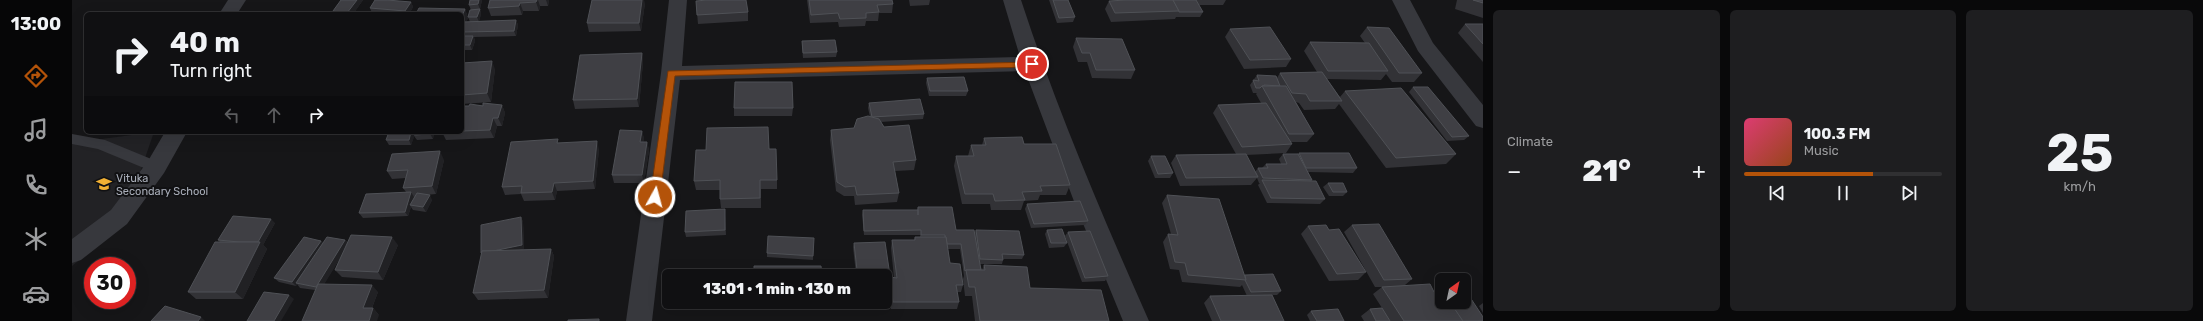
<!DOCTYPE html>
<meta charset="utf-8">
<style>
:root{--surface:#101012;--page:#1e1e20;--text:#f1f3f6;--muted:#9c9d9f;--line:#303032;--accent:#b45309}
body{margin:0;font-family:Rubik,sans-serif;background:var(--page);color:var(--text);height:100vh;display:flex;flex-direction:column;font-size:15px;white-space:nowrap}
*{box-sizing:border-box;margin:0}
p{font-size:13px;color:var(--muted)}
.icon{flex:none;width:22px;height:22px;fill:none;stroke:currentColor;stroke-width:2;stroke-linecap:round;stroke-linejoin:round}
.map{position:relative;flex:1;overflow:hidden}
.drawer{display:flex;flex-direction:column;gap:10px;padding:10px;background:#09090a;width:720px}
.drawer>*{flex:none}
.guide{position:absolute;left:12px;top:12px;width:380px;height:122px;border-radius:6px;box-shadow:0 4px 16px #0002,0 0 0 1px var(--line);background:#101012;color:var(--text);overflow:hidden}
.needle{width:26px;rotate:33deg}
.tools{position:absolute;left:1363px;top:273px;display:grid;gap:8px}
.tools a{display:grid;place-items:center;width:36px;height:36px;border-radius:6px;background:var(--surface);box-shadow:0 4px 16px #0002,0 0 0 1px var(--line);font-size:20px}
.speed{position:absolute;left:12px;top:257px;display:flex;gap:8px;font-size:20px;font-weight:700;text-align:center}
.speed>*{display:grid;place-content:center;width:52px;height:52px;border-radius:50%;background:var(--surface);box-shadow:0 4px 16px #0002,0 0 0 1px var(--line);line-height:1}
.speed .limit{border:6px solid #d22;background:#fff;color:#111}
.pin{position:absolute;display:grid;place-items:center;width:34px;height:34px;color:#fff;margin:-17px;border:2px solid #fff;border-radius:50%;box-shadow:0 1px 4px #0007}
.me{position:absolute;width:44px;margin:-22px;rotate:7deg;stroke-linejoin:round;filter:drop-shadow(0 0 3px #0008)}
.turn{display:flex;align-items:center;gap:14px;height:84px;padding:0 20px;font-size:18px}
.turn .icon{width:52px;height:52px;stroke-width:2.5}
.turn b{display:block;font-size:28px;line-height:34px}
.lanes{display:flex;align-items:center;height:38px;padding:0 20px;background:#0003;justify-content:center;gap:20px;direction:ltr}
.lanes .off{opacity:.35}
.big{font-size:30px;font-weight:800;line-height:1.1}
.drawer .widget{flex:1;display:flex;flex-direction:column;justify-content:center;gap:6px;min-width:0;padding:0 14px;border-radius:6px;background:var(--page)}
.drawer .dial{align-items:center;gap:0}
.dial b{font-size:52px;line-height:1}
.song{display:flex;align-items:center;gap:12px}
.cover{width:48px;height:48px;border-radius:6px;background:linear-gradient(135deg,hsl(340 70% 55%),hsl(20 70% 35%))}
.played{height:4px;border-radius:2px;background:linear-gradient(90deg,var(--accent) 65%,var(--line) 65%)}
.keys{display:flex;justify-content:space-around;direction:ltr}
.heat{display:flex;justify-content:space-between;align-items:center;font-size:22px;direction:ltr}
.drawer .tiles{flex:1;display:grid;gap:10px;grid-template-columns:repeat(3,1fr)}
.trip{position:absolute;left:590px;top:269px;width:230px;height:40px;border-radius:6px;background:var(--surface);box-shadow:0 4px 16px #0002,0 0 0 1px var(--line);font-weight:800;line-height:40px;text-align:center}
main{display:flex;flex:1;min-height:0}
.tab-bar{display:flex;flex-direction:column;width:72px;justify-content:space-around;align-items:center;background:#060607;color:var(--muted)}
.tab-bar .icon{width:28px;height:28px}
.tab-bar .selected{color:var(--accent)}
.tab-bar b{font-size:18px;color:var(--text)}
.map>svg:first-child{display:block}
</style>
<main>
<nav class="tab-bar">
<b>13:00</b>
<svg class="icon selected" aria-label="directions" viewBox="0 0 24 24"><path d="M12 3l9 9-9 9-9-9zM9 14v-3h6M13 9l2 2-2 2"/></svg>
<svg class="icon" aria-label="music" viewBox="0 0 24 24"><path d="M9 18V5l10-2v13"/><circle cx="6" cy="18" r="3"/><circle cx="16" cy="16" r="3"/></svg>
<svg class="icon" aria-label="phone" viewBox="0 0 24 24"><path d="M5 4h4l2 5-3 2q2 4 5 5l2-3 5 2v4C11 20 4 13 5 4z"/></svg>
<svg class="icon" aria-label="climate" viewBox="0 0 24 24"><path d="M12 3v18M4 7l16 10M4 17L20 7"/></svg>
<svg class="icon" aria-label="car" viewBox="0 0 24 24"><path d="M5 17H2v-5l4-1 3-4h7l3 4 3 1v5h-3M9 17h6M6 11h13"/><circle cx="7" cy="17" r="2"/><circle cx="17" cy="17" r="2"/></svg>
</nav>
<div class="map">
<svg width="1411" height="321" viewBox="0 0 1411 321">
<rect width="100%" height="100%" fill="#161618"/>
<polygon fill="#222225" points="82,132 50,225 0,266 0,143"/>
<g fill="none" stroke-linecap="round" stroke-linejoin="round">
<polygon fill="#37383d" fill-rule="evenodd" points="0,134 33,140 89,163 91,167 89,171 84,173 26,149 0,144"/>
<g fill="#37383d" fill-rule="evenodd">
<polygon points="156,0 174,0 165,14 147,14"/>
<path d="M597,0H615L610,66L948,57L931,0H949C985,110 1030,215 1077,321H1051L1003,204L953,71L608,80L580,321H554L589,73Z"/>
<polygon points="1320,0 1338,0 1361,43 1411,105 1411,128 1404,126 1346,51"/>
<polygon points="93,132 115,132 92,173 55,224 9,260 0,263 0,239 39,210 76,161"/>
</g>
</g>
<g fill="#323236">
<polygon points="269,0 291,0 281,14 263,14 261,11"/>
<polygon points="398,0 410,0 408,9 409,14 407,21 444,20 446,25 444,36 402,37 403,41 400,50 390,50 390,14 393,9 396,18 394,22 398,22 396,17 399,10 397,5"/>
<polygon points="418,0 477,0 476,6 468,6 467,11 451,11 450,15 419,16 416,8"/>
<polygon points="735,0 820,0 821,4 820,13 807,13 806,21 794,21 793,26 767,27 766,22 738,23"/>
<polygon points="837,0 858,0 857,5 838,6"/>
<polygon points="977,0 996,0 1003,17 1001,22 985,23"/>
<polygon points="1054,0 1154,0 1151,5 1127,5 1131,12 1128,17 1104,17 1103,19 1039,22 1033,9 1037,1"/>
<polygon points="1385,0 1411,0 1411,18 1383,9"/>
<polygon points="624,1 676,12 676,21 626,24"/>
<polygon points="339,2 341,7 337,14 313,14 300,13 298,8"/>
<polygon points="573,3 569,31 517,32 515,23"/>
<polygon points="1393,24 1411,24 1411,62 1386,33"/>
<polygon points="1295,27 1350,73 1342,82 1320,82 1314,74 1309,80 1255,79 1268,97 1273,91 1384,154 1374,164 1314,168 1267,104 1263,109 1232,110 1227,103 1224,102 1242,134 1235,142 1218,142 1220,144 1214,153 1174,155 1183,172 1186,168 1190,168 1194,164 1209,164 1207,159 1211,154 1225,154 1227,153 1285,168 1281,173 1236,172 1240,180 1239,181 1253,199 1248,204 1195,203 1186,185 1188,183 1187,183 1185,178 1179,185 1108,186 1099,163 1104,155 1164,154 1141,113 1146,105 1189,103 1184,94 1185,93 1181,93 1178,85 1185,75 1205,78 1208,73 1245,72 1232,51 1238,42 1293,43 1288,36"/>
<polygon points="1158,29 1219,59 1214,67 1172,69 1153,37"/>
<polygon points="1004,38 1063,70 1059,79 1020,78 1015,62 1006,62 1001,47"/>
<polygon points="730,41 765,52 764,57 731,58 730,46"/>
<polygon points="570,53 571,62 567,107 503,109 501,100"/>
<polygon points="390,63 423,69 419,102 390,104"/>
<polygon points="855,78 896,91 894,96 857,96 854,83"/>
<polygon points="1341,87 1397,136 1392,140 1375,141 1337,92"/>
<polygon points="797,103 852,114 851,119 809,122 812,127 844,160 842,170 823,171 827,193 825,202 783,205 782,196 772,196 764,191 758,140 759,130 782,128 798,117 796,108"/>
<polygon points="430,105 433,113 430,126 425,126 422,138 374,140 370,132 390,132 390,106"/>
<polygon points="662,108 721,108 720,116 662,116"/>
<polygon points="570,131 572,139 571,142 575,142 577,150 572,183 542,183 540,175"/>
<polygon points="362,132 361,139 345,140 342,136 339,145 317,145 314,140"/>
<polygon points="912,138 952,144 998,185 994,195 968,195 966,200 952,201 949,210 919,210 918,204 890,204 882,166 884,156 896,156 899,145 910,145"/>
<polygon points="487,143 527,149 523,189 485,191 483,200 452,201 449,194 433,195 430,187"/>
<polygon points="697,149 705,180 705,189 689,189 689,208 649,208 648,199 648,190 624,190 622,181"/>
<polygon points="1079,156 1101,173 1098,178 1083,178 1076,161"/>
<polygon points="372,160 364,194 353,195 360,200 354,212 341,210 339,207 336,216 291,218 287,213 334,192 331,188 334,178 320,179 315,171"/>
<polygon points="1256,183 1275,192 1271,196 1257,196 1251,187"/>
<polygon points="1095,195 1173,275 1209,291 1205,295 1200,295 1212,321 1140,321 1132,303 1138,296 1175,296 1170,285 1168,287 1110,282 1107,270 1098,269 1091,242 1096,234 1099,234 1090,203"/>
<polygon points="955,204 1016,221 1013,225 959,228 953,209"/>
<polygon points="846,207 884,230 903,232 904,230 952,255 950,259 931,259 931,260 930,264 908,264 910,270 912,265 958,288 1037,321 903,321 900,296 893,296 891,279 892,276 888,249 876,249 878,263 891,285 889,292 885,292 887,302 885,309 819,309 816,285 818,277 822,278 819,248 820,240 842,240 843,237 848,237 848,235 792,235 790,215 791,210 845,210"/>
<polygon points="653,214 654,235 614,237 613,232"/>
<polygon points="449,217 451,222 452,249 449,250 479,249 482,256 476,298 406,300 401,293"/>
<polygon points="203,223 191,245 195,249 171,299 124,299 116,292 148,242 146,240"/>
<polygon points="1280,225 1340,279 1333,285 1362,292 1364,292 1368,289 1411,321 1292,321 1289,316 1298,309 1310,308 1301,294 1310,287 1303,287 1272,232"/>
<polygon points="1236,226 1257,230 1294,272 1286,280 1257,281 1229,234"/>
<polygon points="975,230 995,243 992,247 977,248 973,234"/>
<polygon points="996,232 1036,276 1033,281 1010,282 993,236"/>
<polygon points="742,238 741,260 695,257 695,253"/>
<polygon points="273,240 276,243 326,245 311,280 270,277 263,270 269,256 252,284 306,292 300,308 301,308 307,315 243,290 228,288 225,284 224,286 207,282 202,278 249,241 251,243"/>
<polygon points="782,243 817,269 816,274 784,274 781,247"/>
<polygon points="682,302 751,302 750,309 682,310"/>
<polygon points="1411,303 1411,313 1407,306"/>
<polygon points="1239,311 1272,321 1238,321 1235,315"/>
</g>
<g fill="#212124">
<polygon points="285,0 291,0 281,14 276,14 275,13"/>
<polygon points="407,0 410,0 408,9 406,4"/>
<polygon points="465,0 466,0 468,6 467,11 464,2"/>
<polygon points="474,0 477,0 476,6"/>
<polygon points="570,0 572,0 573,3 569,31 567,23"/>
<polygon points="339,2 341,7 337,14 334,14 333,11"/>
<polygon points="448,3 451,11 450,15 447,6"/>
<polygon points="393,9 396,18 390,32 390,16"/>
<polygon points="408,9 409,14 407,22 405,17"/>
<polygon points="444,20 446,25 444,36 442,31"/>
<polygon points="401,36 403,41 400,50 398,45"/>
<polygon points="570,53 571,62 567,107 565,99"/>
<polygon points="420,61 423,69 419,102 415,93"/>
<polygon points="430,105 433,113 430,126 426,118"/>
<polygon points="421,118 425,126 422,138 418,130"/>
<polygon points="570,131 572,139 570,150 568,142"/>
<polygon points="339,132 344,132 339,145 337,140"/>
<polygon points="359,132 362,132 361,139 358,134"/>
<polygon points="525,141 527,149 523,189 521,181"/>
<polygon points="575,142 577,150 572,183 570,175"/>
<polygon points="368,151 372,160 364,194 360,186"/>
<polygon points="482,183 485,191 483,200 480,192"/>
<polygon points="339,192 342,197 340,205 338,205 339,207 336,216 333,212"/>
<polygon points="358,195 360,200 354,212 351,207"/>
<polygon points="449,217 451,222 452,249 412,258 409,253"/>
<polygon points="199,219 203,223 191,245 195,249 171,299 163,292 185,243"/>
<polygon points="320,237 326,245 311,280 306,272"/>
<polygon points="273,240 277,244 248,291 244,287"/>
<polygon points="249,241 253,246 224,283 225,284 224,286 220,282"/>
<polygon points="479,249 482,256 476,298 472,290"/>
<polygon points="300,285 306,292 297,315 291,308"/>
<polygon points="217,295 222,299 209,321 202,321"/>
<polygon points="301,308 307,315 305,321 297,321"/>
<polygon points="129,317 133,321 126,321"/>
</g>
<g fill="#3f3f44" stroke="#4f5156">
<polygon points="269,0 285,0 275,13 261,11"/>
<polygon points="303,0 315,0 339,2 333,11 298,8"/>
<polygon points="398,0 407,0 406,4 397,5"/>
<polygon points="418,0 465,0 464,2 448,3 447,6 416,8"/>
<polygon points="520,0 570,0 567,23 515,23"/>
<polygon points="635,0 674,0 676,12 625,15 624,1"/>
<polygon points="737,0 820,0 821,4 805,5 807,12 794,13 794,18 768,19 766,13 739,15"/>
<polygon points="981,0 996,0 1003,17 987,18"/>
<polygon points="1054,0 1101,0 1107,11 1043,13 1037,1"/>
<polygon points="1101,0 1124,0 1131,12 1107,12 1107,11"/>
<polygon points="1401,0 1411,0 1411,3"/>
<polygon points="347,8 393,9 390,16 390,14 344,14"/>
<polygon points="408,9 405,17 396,17 398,10"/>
<polygon points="444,20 442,31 390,32 390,26 391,22"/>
<polygon points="1393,24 1411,24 1411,44"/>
<polygon points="1198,27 1219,59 1178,60 1158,29"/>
<polygon points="1295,27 1317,28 1350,73 1327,73"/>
<polygon points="390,36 401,36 398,45 390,45"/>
<polygon points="1004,38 1050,39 1063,70 1024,70 1018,53 1010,53"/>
<polygon points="763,40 765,52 731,53 730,41"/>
<polygon points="1238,42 1297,43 1316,71 1256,71"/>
<polygon points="570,53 565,99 501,100 508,55"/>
<polygon points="420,61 415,93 390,95 390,63"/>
<polygon points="1250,72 1270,101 1238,101 1234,94 1220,93 1208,73"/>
<polygon points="1185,75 1204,76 1208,86 1192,85 1192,86 1190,86 1188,88 1184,88 1181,80 1187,81"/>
<polygon points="892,77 896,91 858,91 855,78"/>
<polygon points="663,82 720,82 721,108 662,108"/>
<polygon points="1190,86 1214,86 1242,134 1217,134"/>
<polygon points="1341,87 1356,87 1397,136 1380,137"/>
<polygon points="1329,88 1384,154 1324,158 1273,91"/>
<polygon points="848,99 852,114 800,117 797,103"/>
<polygon points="411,103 430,105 426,118 421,118 418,130 390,131 390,106 397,106 398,104 411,106"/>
<polygon points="1194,103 1220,144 1170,147 1146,105"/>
<polygon points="796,116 807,119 812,127 837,125 844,160 821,162 827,193 785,195 783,186 773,187 765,182 759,130 782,128 785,119"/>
<polygon points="696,127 697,149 704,149 705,180 688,180 688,198 648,199 648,180 622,181 624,150 634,150 635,128"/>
<polygon points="548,130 570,131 568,142 575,142 570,175 540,175"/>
<polygon points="317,132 339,132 337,140 314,140"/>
<polygon points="343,132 359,132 358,134 342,135"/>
<polygon points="950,137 952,144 984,144 998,185 968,186 970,191 950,192 953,200 923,201 921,194 893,194 884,156 902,156 899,145 914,145 912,138"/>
<polygon points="486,139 485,143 525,141 521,181 482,183 480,192 449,193 450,186 430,187 439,142"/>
<polygon points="368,151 360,186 331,188 336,170 315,171 320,154"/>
<polygon points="1227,153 1277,153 1285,168 1234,168"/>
<polygon points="1174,154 1186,177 1114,178 1104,155"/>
<polygon points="1211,154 1226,154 1240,180 1191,178 1186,168 1196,168 1194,164 1215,164"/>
<polygon points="1079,156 1093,156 1101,173 1086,174"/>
<polygon points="1190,180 1244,181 1253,199 1199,198"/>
<polygon points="1256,183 1271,183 1275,192 1261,192"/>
<polygon points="339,192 333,212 287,213 294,194"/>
<polygon points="345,193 358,195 351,207 338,205"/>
<polygon points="1095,195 1147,199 1174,280 1116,275 1113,263 1103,262 1096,234 1106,235"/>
<polygon points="1008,201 1016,221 962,224 955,204"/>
<polygon points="846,207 880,207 884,230 902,230 909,270 894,270 893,271 889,244 875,244 874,237 873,237 873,235 849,235 849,230 792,231 791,210 846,210 846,215"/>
<polygon points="653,209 653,230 613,232 614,211"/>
<polygon points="161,216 199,219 186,242 167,242 146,240"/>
<polygon points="449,217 450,245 421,251 410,251 410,253 409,253 409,225"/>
<polygon points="1307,224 1340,279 1312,280 1280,225"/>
<polygon points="1254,225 1257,230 1267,229 1294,272 1265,274 1236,226"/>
<polygon points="990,229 995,243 979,243 975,230"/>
<polygon points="904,230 947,231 952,255 930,254 931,260 908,259"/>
<polygon points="1018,231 1036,276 1013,278 996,232"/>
<polygon points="279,235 320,237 306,272 263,270"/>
<polygon points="696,236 742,238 741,256 695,253"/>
<polygon points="232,237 249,241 220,282 202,278"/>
<polygon points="255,237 273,240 244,287 224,283"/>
<polygon points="843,237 874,237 878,263 888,264 891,285 884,285 887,302 821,302 818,277 825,278 820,240 843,240"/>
<polygon points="143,242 188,242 163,292 116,292"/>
<polygon points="813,242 817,269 785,270 782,243"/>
<polygon points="479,249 472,290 401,293 410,251"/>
<polygon points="912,265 955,267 958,288 1029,290 1037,321 908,321 903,287 897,287 894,270 913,270"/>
<polygon points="682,266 749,266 750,276 682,276"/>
<polygon points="1201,274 1209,291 1179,292 1173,280 1174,280 1173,275"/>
<polygon points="246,284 300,285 291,308 301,308 297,321 230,321"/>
<polygon points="1358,284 1362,292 1370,291 1370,302 1378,302 1391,321 1332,321 1310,287"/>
<polygon points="1392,288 1411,317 1411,321 1391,321 1378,302 1392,302"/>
<polygon points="192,292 217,295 202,321 175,321"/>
<polygon points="1200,295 1212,321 1149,321 1138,296"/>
<polygon points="93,306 129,317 126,321 79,321"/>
<polygon points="1310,308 1318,321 1304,321 1298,309"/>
<polygon points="1266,309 1272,321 1245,321 1239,311"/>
<polygon points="527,319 527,321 496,321 496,320"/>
</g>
<polygon fill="#b45309" stroke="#753606" points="960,62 964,64 960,67 603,76 588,197 583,201 578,197 596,71"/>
<defs>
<g id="school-bare" transform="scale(1.2)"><path d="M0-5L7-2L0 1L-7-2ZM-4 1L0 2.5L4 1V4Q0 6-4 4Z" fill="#f2b134" stroke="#111113" stroke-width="2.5" paint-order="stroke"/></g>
</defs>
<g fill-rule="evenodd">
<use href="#school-bare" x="32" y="184"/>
</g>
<g text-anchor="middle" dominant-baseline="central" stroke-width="4" stroke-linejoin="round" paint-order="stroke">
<g font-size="11" fill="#a8adb8" stroke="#111113" text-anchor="start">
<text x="44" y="178">Vituka<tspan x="44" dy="13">Secondary School</tspan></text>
</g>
</g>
</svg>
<div class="tools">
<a><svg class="needle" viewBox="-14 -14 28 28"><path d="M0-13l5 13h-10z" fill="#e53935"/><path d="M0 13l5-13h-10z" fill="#9c9d9f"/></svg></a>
</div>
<div class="speed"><div class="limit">30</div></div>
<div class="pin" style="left:960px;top:64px;background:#d93025"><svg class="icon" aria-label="arrive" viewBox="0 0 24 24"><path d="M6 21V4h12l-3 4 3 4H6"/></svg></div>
<svg class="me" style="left:583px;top:197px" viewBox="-20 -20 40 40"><circle r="17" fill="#b45309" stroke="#fff" stroke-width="3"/><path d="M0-11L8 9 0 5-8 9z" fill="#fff"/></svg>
<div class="trip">13:01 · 1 min · 130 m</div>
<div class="guide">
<div class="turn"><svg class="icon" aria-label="right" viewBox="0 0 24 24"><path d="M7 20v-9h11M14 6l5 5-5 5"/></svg><div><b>40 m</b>Turn right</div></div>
<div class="lanes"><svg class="icon off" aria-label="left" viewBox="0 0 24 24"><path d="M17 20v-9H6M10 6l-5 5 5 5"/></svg><svg class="icon off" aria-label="ahead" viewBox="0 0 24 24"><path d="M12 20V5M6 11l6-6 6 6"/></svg><svg class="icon" aria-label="right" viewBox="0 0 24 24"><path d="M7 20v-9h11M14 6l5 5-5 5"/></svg></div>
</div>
</div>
<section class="drawer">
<div class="tiles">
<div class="widget"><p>Climate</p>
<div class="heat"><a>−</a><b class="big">21°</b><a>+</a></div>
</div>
<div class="widget">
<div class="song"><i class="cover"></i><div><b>100.3 FM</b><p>Music</p></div></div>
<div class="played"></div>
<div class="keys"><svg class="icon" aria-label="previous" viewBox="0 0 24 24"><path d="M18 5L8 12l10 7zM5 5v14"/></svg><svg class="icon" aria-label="pause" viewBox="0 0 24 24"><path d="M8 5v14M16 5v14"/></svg><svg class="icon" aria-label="next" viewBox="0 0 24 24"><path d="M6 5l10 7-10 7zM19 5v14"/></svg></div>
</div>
<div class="widget dial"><b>25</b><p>km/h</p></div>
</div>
</section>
</main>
